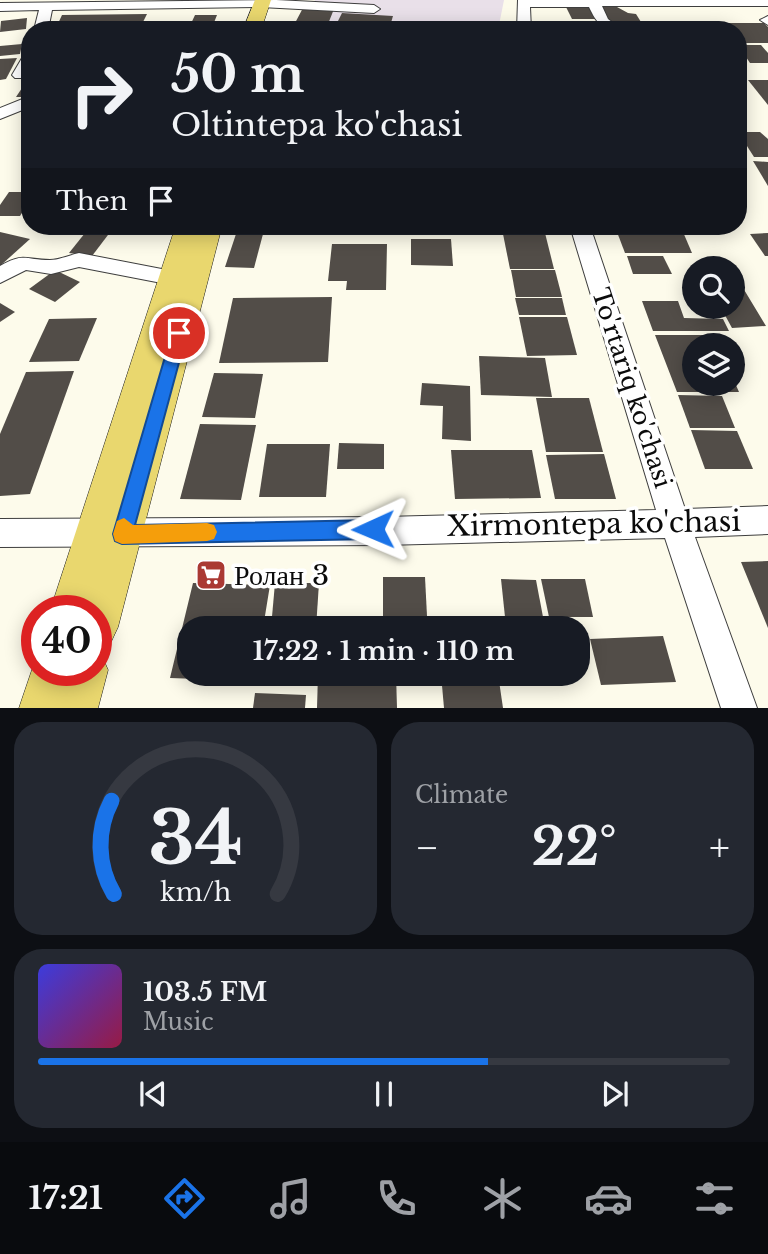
<!DOCTYPE html>
<meta charset="utf-8">
<style>
:root{--surface:#171b24;--page:#242831;--text:#f1f3f6;--muted:#9ea1a6;--line:#363941;--accent:#1a73e8}
body{margin:0;font-family:"Libre Baskerville",serif;background:var(--page);color:var(--text);height:100vh;display:flex;flex-direction:column;font-size:26px;white-space:nowrap}
*{box-sizing:border-box;margin:0}
p{font-size:23px;color:var(--muted)}
.icon{flex:none;width:38px;height:38px;fill:none;stroke:currentColor;stroke-width:2;stroke-linecap:round;stroke-linejoin:round}
.map{position:relative;height:708px;overflow:hidden}
.details{display:flex;flex-direction:column;gap:14px;padding:14px;background:#0d0f14;flex:1}
.details>*{flex:none}
.banner{position:absolute;left:21px;top:21px;width:726px;height:214px;border-radius:28px;box-shadow:0 4px 18px #0003;background:#171b24;color:var(--text);overflow:hidden}
.buttons{position:absolute;left:682px;top:256px;display:grid;gap:14px}
.buttons a{display:grid;place-items:center;width:63px;height:63px;border-radius:50%;background:var(--surface);box-shadow:0 4px 18px #0003;font-size:35px}
.speed{position:absolute;left:21px;top:595px;display:flex;gap:14px;font-size:35px;font-weight:700;text-align:center}
.speed>*{display:grid;place-content:center;width:91px;height:91px;border-radius:50%;background:var(--surface);box-shadow:0 4px 18px #0003;line-height:1}
.speed .limit{border:10px solid #d22;background:#fff;color:#111}
.pin{position:absolute;display:grid;place-items:center;width:60px;height:60px;color:#fff;margin:-30px;border:4px solid #fff;border-radius:50%;box-shadow:0 2px 7px #0007}
.me{position:absolute;width:77px;margin:-38px;rotate:269deg;stroke-linejoin:round;filter:drop-shadow(0 0 5px #0008)}
.turn{display:flex;align-items:center;gap:24px;height:147px;padding:0 35px;font-size:32px}
.turn .icon{width:91px;height:91px;stroke-width:2.5}
.turn b{display:block;font-size:49px;line-height:60px}
.then{display:flex;align-items:center;height:66px;padding:0 35px;background:#0003;gap:14px;font-size:26px}
.big{font-size:52px;font-weight:700;line-height:1.1}
.details .card{flex:1;display:flex;flex-direction:column;justify-content:center;gap:10px;min-width:0;padding:0 24px;border-radius:28px;background:var(--page)}
.details .dial{align-items:center;gap:0}
.dial svg{height:182px;overflow:visible;fill:none;stroke:var(--line);stroke-width:7;stroke-linecap:round;text-anchor:middle}
.dial text{fill:var(--text);stroke:none}
.song{display:flex;align-items:center;gap:21px}
.cover{width:84px;height:84px;border-radius:10px;background:linear-gradient(135deg,hsl(240 70% 55%),hsl(340 70% 35%))}
.played{height:7px;border-radius:4px;background:linear-gradient(90deg,var(--accent) 65%,var(--line) 65%)}
.keys{display:flex;justify-content:space-around;direction:ltr}
.heat{display:flex;justify-content:space-between;align-items:center;font-size:38px;direction:ltr}
.details .tiles{flex:1;display:grid;gap:14px;grid-template-columns:1fr 1fr}
.card:last-child{grid-column:span 2}
.trip{position:absolute;left:177px;top:616px;width:413px;height:70px;border-radius:28px;background:var(--surface);box-shadow:0 4px 18px #0003;font-weight:700;line-height:70px;text-align:center}
.tabs{display:flex;height:112px;justify-content:space-around;align-items:center;background:#090b0e;color:var(--muted)}
.tabs .icon{width:49px;height:49px}
.tabs .on{color:var(--accent)}
.tabs b{font-size:32px;color:var(--text)}
.map>svg:first-child{display:block}
</style>
<div class="map">
<svg width="768" height="708" viewBox="0 0 768 708">
<rect width="100%" height="100%" fill="#fdfbeb"/>
<polygon fill="#e9e0e9" points="315,0 504,0 498,30 425,30 304,24"/>
<g fill="#524d48">
<polygon points="566,7 590,7 597,19 572,19"/>
<polygon points="599,7 617,7 628,13 636,14 641,22 606,22"/>
<polygon points="303,8 334,9 328,24 295,23"/>
<polygon points="342,13 393,16 390,26 337,23"/>
<polygon points="147,14 143,22 99,23 96,30 55,30 62,15"/>
<polygon points="195,15 217,15 211,30 188,30"/>
<polygon points="27,18 26,29 0,32 1,21"/>
<polygon points="183,21 180,30 151,30 155,22"/>
<polygon points="599,21 612,30 588,30 580,24"/>
<polygon points="653,22 679,23 684,30 656,29"/>
<polygon points="682,23 764,23 768,27 768,43 738,43 738,30 687,30"/>
<polygon points="22,44 20,54 0,56 0,46"/>
<polygon points="738,45 761,45 768,53 768,63 750,63"/>
<polygon points="17,58 6,79 0,80 0,59"/>
<polygon points="30,76 30,97 16,97"/>
<polygon points="748,80 768,80 768,105"/>
<polygon points="738,132 760,132 768,139 768,157 754,157"/>
<polygon points="753,161 768,162 768,186"/>
<polygon points="9,192 30,192 30,200 20,216 0,216 0,205"/>
<polygon points="238,226 266,226 265,230 236,230"/>
<polygon points="282,226 362,226 361,233 281,230"/>
<polygon points="616,226 656,226 658,230 617,230"/>
<polygon points="89,228 111,231 92,256 69,253"/>
<polygon points="502,229 544,229 554,269 510,269"/>
<polygon points="0,232 30,239 0,266"/>
<polygon points="617,232 683,232 692,253 625,253"/>
<polygon points="768,233 768,256 765,256 750,234"/>
<polygon points="236,234 263,234 254,268 225,267"/>
<polygon points="411,239 451,239 453,266 411,265"/>
<polygon points="332,244 387,244 386,290 346,290 347,281 328,281"/>
<polygon points="627,256 663,256 672,274 633,274"/>
<polygon points="55,270 80,282 55,302 29,289"/>
<polygon points="511,270 555,270 562,297 516,297"/>
<polygon points="733,288 743,288 766,326 732,328 720,306 733,306"/>
<polygon points="332,297 328,362 219,363 233,298"/>
<polygon points="515,298 562,298 566,315 519,315"/>
<polygon points="642,301 678,301 684,318 723,319 729,331 653,331"/>
<polygon points="0,303 15,312 0,322"/>
<polygon points="519,317 567,317 577,355 527,356"/>
<polygon points="97,318 79,361 29,362 49,319"/>
<polygon points="655,335 713,335 717,345 695,345 695,383 735,383 739,392 677,392"/>
<polygon points="479,356 545,358 552,397 481,395"/>
<polygon points="74,371 30,494 0,496 0,434 26,372"/>
<polygon points="214,373 263,374 255,418 202,417"/>
<polygon points="422,383 470,386 471,441 442,439 443,406 420,405"/>
<polygon points="678,395 722,396 735,428 690,428"/>
<polygon points="536,398 589,398 603,452 546,452"/>
<polygon points="200,424 256,425 241,500 180,499"/>
<polygon points="691,430 737,431 753,469 705,469"/>
<polygon points="339,443 384,444 384,469 337,469"/>
<polygon points="267,444 330,444 326,497 259,497"/>
<polygon points="451,450 532,450 541,498 455,499"/>
<polygon points="604,454 616,499 555,499 546,455"/>
<polygon points="768,561 768,628 741,562"/>
<polygon points="383,577 425,577 427,616 383,617"/>
<polygon points="501,579 536,580 543,617 505,617"/>
<polygon points="541,579 585,579 593,617 549,617"/>
<polygon points="193,583 270,585 263,628 189,628 189,674 256,674 255,681 170,678"/>
<polygon points="275,583 319,583 316,628 271,628"/>
<polygon points="663,636 676,682 601,685 590,639"/>
<polygon points="318,674 396,674 397,708 317,708"/>
<polygon points="441,674 498,674 503,708 444,708"/>
<polygon points="255,693 306,695 305,708 253,708"/>
</g>
<g fill="none" stroke-linecap="round" stroke-linejoin="round">
<g stroke="#3e3e3e" stroke-width="2">
<g id="minor">
<polygon points="276,0 374,5 380,9 374,13 261,7 52,10 48,30 34,30 39,10 0,11 0,3"/>
<path d="M518,0H768V6H602L608,19L622,30C602,30 597,24 589,7H530L531,30H517Z"/>
<polygon points="768,16 768,25 760,20"/>
<polygon points="30,52 28,75 25,78 15,78 12,75 25,53"/>
<polygon points="30,96 30,107 0,119 0,108"/>
<polygon points="570,226 590,226 685,509 768,506 768,534 695,537 757,708 721,708 665,538 384,545 0,547 0,519 384,517 656,510"/>
<path d="M79,253L172,271L180,273L183,278L180,283L172,285L79,267L51,274L26,270L0,283V266C24,252 25,260 50,260C59,260 70,255 79,253Z"/>
</g>
</g>
<g stroke="#1c1c1c" stroke-width="1">
<g id="major">
<polygon points="255,0 271,0 261,30 243,30"/>
<polygon points="186,226 222,226 118,627 111,642 96,649 96,611 50,611 173,234 177,228"/>
<polygon points="96,652 101,654 108,670 98,708 19,708 37,655 37,670 96,670"/>
</g>
</g>
<use href="#minor" fill="#fff" fill-rule="evenodd"/>
<use href="#major" fill="#e9d76e" fill-rule="evenodd"/>
</g>
<polygon fill="#1a73e8" stroke="#114b97" stroke-width="2" points="179,327 187,333 135,525 373,520 380,523 383,529 380,536 373,539 122,544 115,541 113,534 172,333"/>
<polygon fill="#f59e0b" points="124,518 133,525 207,523 214,525 217,532 214,539 207,541 122,544 115,541 113,534 117,521"/>
<defs>
<g id="supermarket-square" transform="scale(1.575)"><rect x="-9" y="-9" width="18" height="18" rx="4" fill="#aa3933" stroke="#fff"/><path d="M-6-5.5h2.5l.6 2H6L4.5 2H-2.5L-4.4-4H-6ZM-1.5 3.2a1.3 1.3 0 1 0 .1 0ZM3 3.2a1.3 1.3 0 1 0 .1 0Z" fill="#fff"/></g>
</defs>
<g fill-rule="evenodd">
<use href="#supermarket-square" x="211" y="575"/>
</g>
<g text-anchor="middle" dominant-baseline="central" stroke-width="7" stroke-linejoin="round" paint-order="stroke">
<g font-size="24" fill="#0b0b0b" stroke="#fff">
<text transform="translate(632 388) rotate(72)">To'rtariq ko'chasi</text>
</g>
<g font-size="28" fill="#0b0b0b" stroke="#fff">
<text transform="translate(594 524) rotate(-1)">Xirmontepa ko'chasi</text>
</g>
<g font-size="28" fill="#0b0b0b" stroke="#fff" text-anchor="start">
<text x="234" y="575">Ролан 3</text>
</g>
</g>
</svg>
<div class="buttons">
<a><svg class="icon" aria-label="search" viewBox="0 0 24 24"><circle cx="10" cy="10" r="6"/><path d="M15 15l6 6"/></svg></a>
<a><svg class="icon" aria-label="layers" viewBox="0 0 24 24"><path d="M12 4l9 5-9 5-9-5zM3 14l9 5 9-5"/></svg></a>
</div>
<div class="speed"><div class="limit">40</div></div>
<div class="pin" style="left:179px;top:333px;background:#d93025"><svg class="icon" aria-label="arrive" viewBox="0 0 24 24"><path d="M6 21V4h12l-3 4 3 4H6"/></svg></div>
<svg class="me" style="left:373px;top:529px" viewBox="-20 -20 40 40"><path d="M0-17L14 15 0 8-14 15z" fill="#1a73e8" stroke="#fff" stroke-width="4"/></svg>
<div class="trip">17:22 · 1 min · 110 m</div>
<div class="banner">
<div class="turn"><svg class="icon" aria-label="right" viewBox="0 0 24 24"><path d="M7 20v-9h11M14 6l5 5-5 5"/></svg><div><b>50 m</b>Oltintepa ko'chasi</div></div>
<div class="then">Then<svg class="icon" aria-label="arrive" viewBox="0 0 24 24"><path d="M6 21V4h12l-3 4 3 4H6"/></svg></div>
</div>
</div>
<section class="details">
<div class="tiles">
<div class="card dial"><svg viewBox="0 0 100 80">
<path d="M14 69A42 42 0 1 1 86 69"/>
<path d="M14 69A42 42 0 0 1 13 28" stroke="#1a73e8"/>
<text x="50" y="56" font-size="32" font-weight="700">34</text>
<text x="50" y="72" font-size="11">km/h</text>
</svg></div>
<div class="card"><p>Climate</p>
<div class="heat"><a>−</a><b class="big">22°</b><a>+</a></div>
</div>
<div class="card">
<div class="song"><i class="cover"></i><div><b>103.5 FM</b><p>Music</p></div></div>
<div class="played"></div>
<div class="keys"><svg class="icon" aria-label="previous" viewBox="0 0 24 24"><path d="M18 5L8 12l10 7zM5 5v14"/></svg><svg class="icon" aria-label="pause" viewBox="0 0 24 24"><path d="M8 5v14M16 5v14"/></svg><svg class="icon" aria-label="next" viewBox="0 0 24 24"><path d="M6 5l10 7-10 7zM19 5v14"/></svg></div>
</div>
</div>
</section>
<nav class="tabs">
<b>17:21</b>
<svg class="icon on" aria-label="directions" viewBox="0 0 24 24"><path d="M12 3l9 9-9 9-9-9zM9 14v-3h6M13 9l2 2-2 2"/></svg>
<svg class="icon" aria-label="music" viewBox="0 0 24 24"><path d="M9 18V5l10-2v13"/><circle cx="6" cy="18" r="3"/><circle cx="16" cy="16" r="3"/></svg>
<svg class="icon" aria-label="phone" viewBox="0 0 24 24"><path d="M5 4h4l2 5-3 2q2 4 5 5l2-3 5 2v4C11 20 4 13 5 4z"/></svg>
<svg class="icon" aria-label="climate" viewBox="0 0 24 24"><path d="M12 3v18M4 7l16 10M4 17L20 7"/></svg>
<svg class="icon" aria-label="car" viewBox="0 0 24 24"><path d="M5 17H2v-5l4-1 3-4h7l3 4 3 1v5h-3M9 17h6M6 11h13"/><circle cx="7" cy="17" r="2"/><circle cx="17" cy="17" r="2"/></svg>
<svg class="icon" aria-label="filters" viewBox="0 0 24 24"><path d="M4 7h16M4 17h16"/><circle cx="9" cy="7" r="2"/><circle cx="15" cy="17" r="2"/></svg>
</nav>
